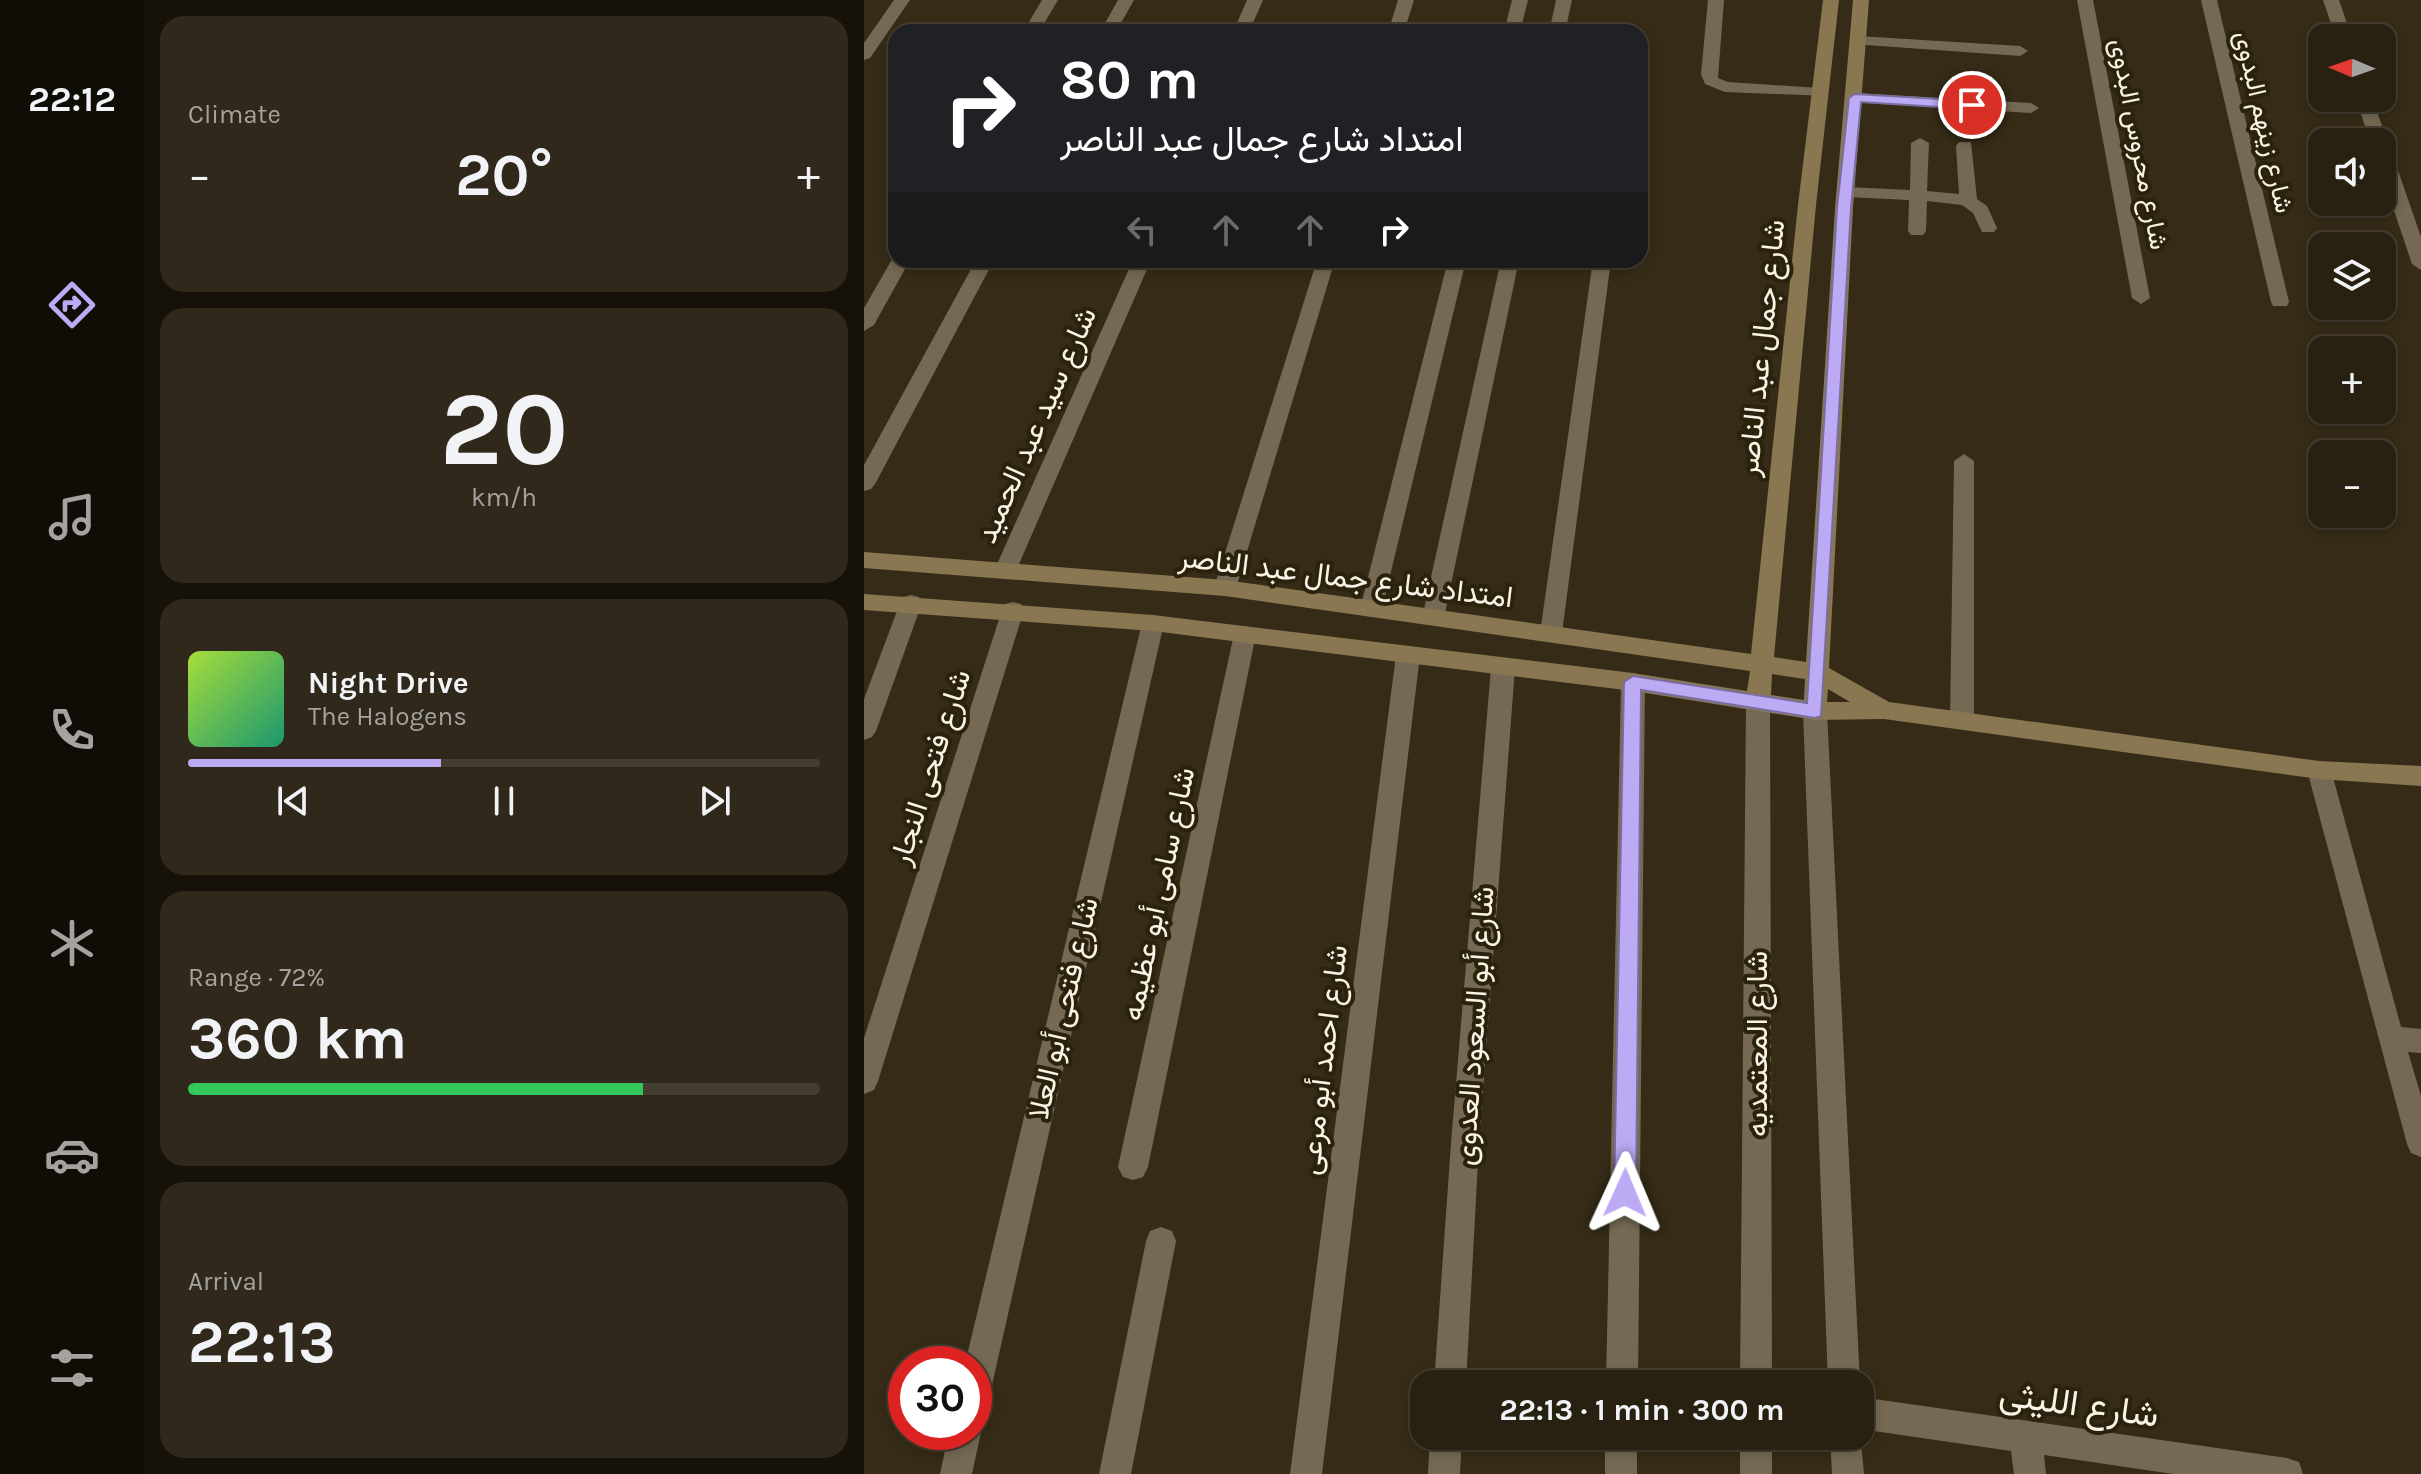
<!DOCTYPE html>
<meta charset="utf-8">
<style>
:root{--surface:#282011;--page:#30281a;--text:#f1f3f6;--muted:#a5a39f;--line:#443e31;--accent:#bcaaf5}
body{margin:0;font-family:Karla,Vazirmatn,sans-serif;background:var(--page);color:var(--text);height:100vh;display:flex;flex-direction:column;font-size:30px;white-space:nowrap}
*{box-sizing:border-box;margin:0}
p{font-size:26px;color:var(--muted)}
.icon{flex:none;width:44px;height:44px;fill:none;stroke:currentColor;stroke-width:2;stroke-linecap:round;stroke-linejoin:round}
.map{position:relative;flex:1;overflow:hidden}
.panel{display:flex;flex-direction:column;gap:16px;padding:16px;background:#161209;width:720px}
.panel>*{flex:none}
.hud{position:absolute;left:24px;top:24px;width:760px;height:244px;border-radius:24px;box-shadow:0 4px 12px #0003,0 0 0 2px var(--line);background:#202124;color:#fff;overflow:hidden}
.needle{width:52px;rotate:272deg}
.fabs{position:absolute;left:1444px;top:24px;display:grid;gap:16px}
.fabs a{display:grid;place-items:center;width:88px;height:88px;border-radius:16px;background:var(--surface);box-shadow:0 4px 12px #0003,0 0 0 2px var(--line);font-size:40px}
.speed{position:absolute;left:24px;top:1346px;display:flex;gap:16px;font-size:40px;font-weight:700;text-align:center}
.speed>*{display:grid;place-content:center;width:104px;height:104px;border-radius:50%;background:var(--surface);box-shadow:0 4px 12px #0003,0 0 0 2px var(--line);line-height:1}
.speed .limit{border:12px solid #d22;background:#fff;color:#111}
.pin{position:absolute;display:grid;place-items:center;width:68px;height:68px;color:#fff;margin:-34px;border:4px solid #fff;border-radius:50%;box-shadow:0 2px 8px #0007}
.me{position:absolute;width:88px;margin:-44px;rotate:1deg;stroke-linejoin:round;filter:drop-shadow(0 0 6px #0008)}
.turn{display:flex;align-items:center;gap:28px;height:168px;padding:0 40px;font-size:36px}
.turn .icon{width:104px;height:104px;stroke-width:2.5}
.turn b{display:block;font-size:56px;line-height:68px}
.lanes{display:flex;align-items:center;height:76px;padding:0 40px;background:#0003;justify-content:center;gap:40px;direction:ltr}
.lanes .off{opacity:.35}
.big{font-size:60px;font-weight:700;line-height:1.1}
.panel .card{flex:1;display:flex;flex-direction:column;justify-content:center;gap:12px;min-width:0;padding:0 28px;border-radius:24px;background:var(--page)}
.panel .dial{align-items:center;gap:0}
.dial b{font-size:104px;line-height:1}
.song{display:flex;align-items:center;gap:24px}
.cover{width:96px;height:96px;border-radius:12px;background:linear-gradient(135deg,hsl(80 70% 55%),hsl(160 70% 35%))}
.played{height:8px;border-radius:4px;background:linear-gradient(90deg,var(--accent) 40%,var(--line) 40%)}
.keys{display:flex;justify-content:space-around;direction:ltr}
.heat{display:flex;justify-content:space-between;align-items:center;font-size:44px;direction:ltr}
.charge{height:12px;border-radius:6px;background:linear-gradient(90deg,#34c759 72%,var(--line) 0)}
.trip{position:absolute;left:546px;top:1370px;width:464px;height:80px;border-radius:24px;background:var(--surface);box-shadow:0 4px 12px #0003,0 0 0 2px var(--line);font-weight:700;line-height:80px;text-align:center}
main{display:flex;flex:1;min-height:0}
.dock{display:flex;flex-direction:column;width:144px;justify-content:space-around;align-items:center;background:#100d07;color:var(--muted)}
.dock .icon{width:56px;height:56px}
.dock .active{color:var(--accent)}
.dock b{font-size:36px;color:var(--text)}
.map>svg:first-child{display:block}
</style>
<main>
<nav class="dock">
<b>22:12</b>
<svg class="icon active" aria-label="directions" viewBox="0 0 24 24"><path d="M12 3l9 9-9 9-9-9zM9 14v-3h6M13 9l2 2-2 2"/></svg>
<svg class="icon" aria-label="music" viewBox="0 0 24 24"><path d="M9 18V5l10-2v13"/><circle cx="6" cy="18" r="3"/><circle cx="16" cy="16" r="3"/></svg>
<svg class="icon" aria-label="phone" viewBox="0 0 24 24"><path d="M5 4h4l2 5-3 2q2 4 5 5l2-3 5 2v4C11 20 4 13 5 4z"/></svg>
<svg class="icon" aria-label="climate" viewBox="0 0 24 24"><path d="M12 3v18M4 7l16 10M4 17L20 7"/></svg>
<svg class="icon" aria-label="car" viewBox="0 0 24 24"><path d="M5 17H2v-5l4-1 3-4h7l3 4 3 1v5h-3M9 17h6M6 11h13"/><circle cx="7" cy="17" r="2"/><circle cx="17" cy="17" r="2"/></svg>
<svg class="icon" aria-label="filters" viewBox="0 0 24 24"><path d="M4 7h16M4 17h16"/><circle cx="9" cy="7" r="2"/><circle cx="15" cy="17" r="2"/></svg>
</nav>
<section class="panel">
<div class="card"><p>Climate</p>
<div class="heat"><a>−</a><b class="big">20°</b><a>+</a></div>
</div>
<div class="card dial"><b>20</b><p>km/h</p></div>
<div class="card">
<div class="song"><i class="cover"></i><div><b>Night Drive</b><p>The Halogens</p></div></div>
<div class="played"></div>
<div class="keys"><svg class="icon" aria-label="previous" viewBox="0 0 24 24"><path d="M18 5L8 12l10 7zM5 5v14"/></svg><svg class="icon" aria-label="pause" viewBox="0 0 24 24"><path d="M8 5v14M16 5v14"/></svg><svg class="icon" aria-label="next" viewBox="0 0 24 24"><path d="M6 5l10 7-10 7zM19 5v14"/></svg></div>
</div>
<div class="card"><p>Range · 72%</p><b class="big">360 km</b><div class="charge"></div></div>
<div class="card"><p>Arrival</p><b class="big">22:13</b></div>
</section>
<div class="map">
<svg width="1557" height="1474" viewBox="0 0 1557 1474">
<rect width="100%" height="100%" fill="#352b17"/>
<g fill="none" stroke-linecap="round" stroke-linejoin="round">
<polygon fill="#756953" fill-rule="evenodd" points="1056,138 1065,143 1063,191 1095,194 1092,146 1095,142 1107,142 1113,199 1123,206 1133,228 1130,232 1118,232 1109,213 1098,205 1063,201 1062,231 1059,235 1047,235 1044,231 1045,200 982,197 973,192 982,187 1046,190 1047,143"/>
<g fill="#756953" fill-rule="evenodd">
<polygon points="30,0 46,0 6,58 0,60 0,43"/>
<polygon points="178,0 194,0 175,32 159,32"/>
<polygon points="254,0 270,0 252,32 236,32"/>
<polygon points="383,0 399,0 385,32 369,32"/>
<polygon points="534,0 550,0 540,32 524,32"/>
<polygon points="648,0 664,0 656,32 640,32"/>
<polygon points="692,0 708,0 701,32 685,32"/>
<polygon points="844,0 860,0 854,78 864,82 956,88 962,90 964,93 962,96 861,92 841,84 837,74"/>
<polygon points="1213,0 1229,0 1286,298 1277,304 1268,298"/>
<polygon points="1337,0 1353,0 1425,302 1423,306 1409,306 1407,302"/>
<polygon points="1459,0 1475,0 1488,38 1472,38"/>
<polygon points="994,36 1156,46 1164,51 1156,56 988,44 986,41"/>
<polygon points="991,93 1167,103 1175,108 1167,113 985,102 983,98 985,94"/>
<polygon points="1492,98 1508,98 1524,142 1521,146 1527,150 1557,237 1557,270 1548,264 1518,175 1518,142 1506,142"/>
<polygon points="30,256 32,260 46,260 10,325 0,331 0,308"/>
<polygon points="112,260 130,260 11,484 7,489 0,491 0,465"/>
<polygon points="269,260 287,260 152,571 149,576 133,576 130,571"/>
<polygon points="453,260 471,260 372,588 369,594 353,594 350,588"/>
<polygon points="584,260 602,260 518,609 515,615 499,615 496,609"/>
<polygon points="637,260 655,260 580,618 577,624 561,624 558,618"/>
<polygon points="729,260 747,260 698,633 695,639 687,641 679,639 676,633"/>
<polygon points="1100,454 1110,461 1110,720 1106,726 1098,729 1090,726 1086,720 1090,461"/>
<polygon points="47,595 55,597 58,603 12,731 8,737 0,740 0,699 36,603 39,597"/>
<polygon points="149,602 157,604 160,610 14,1081 10,1090 0,1094 0,1038 138,610 141,604"/>
<polygon points="289,615 297,617 300,623 126,1394 121,1405 110,1410 110,1364 101,1364 278,623 281,617"/>
<polygon points="381,626 389,628 392,634 284,1167 279,1177 269,1180 259,1177 254,1167 370,634 373,628"/>
<polygon points="544,647 552,649 556,655 458,1474 426,1474 532,655 536,649"/>
<polygon points="639,659 647,662 651,668 615,1143 602,1384 570,1384 587,1143 627,668 631,662"/>
<polygon points="769,673 777,676 781,682 774,1384 742,1384 757,682 761,676"/>
<polygon points="894,694 902,697 906,703 908,1384 876,1384 882,703 886,697"/>
<polygon points="951,702 959,705 963,711 996,1384 964,1384 939,711 943,705"/>
<polygon points="1455,761 1464,763 1467,770 1537,1027 1557,1029 1557,1053 1544,1052 1557,1096 1557,1157 1547,1153 1543,1144 1443,770 1446,763"/>
<polygon points="297,1227 308,1231 312,1241 267,1474 235,1474 282,1241 286,1231"/>
<polygon points="996,1397 1423,1458 1435,1462 1439,1474 1309,1474 1180,1455 1182,1474 1150,1474 1147,1451 996,1429"/>
<polygon points="110,1420 117,1432 108,1474 76,1474 85,1432 110,1432"/>
<polygon points="996,1431 1000,1474 968,1474 966,1436 996,1436"/>
<polygon points="566,1436 598,1436 596,1474 564,1474"/>
<rect x="741" y="1436" width="32" height="38"/>
<rect x="876" y="1436" width="32" height="38"/>
</g>
<path fill="#897752" fill-rule="evenodd" d="M959,0H975L952,205L910,657L942,662L971,208L989,0H1005L989,208L965,668L1025,702L1455,761L1557,766V786L1455,779L1020,719L951,720L769,691L289,631L0,610V594L289,615L769,673L883,691L886,671L361,596L0,568V552L361,580L887,654L934,205ZM908,674L941,679L940,700L907,695ZM964,689L986,702H963Z"/>
</g>
<polygon fill="#bcaaf5" stroke="#7a6e9f" stroke-width="2" points="991,94 1108,101 1115,105 1108,109 997,102 987,208 957,716 951,718 777,690 772,1193 769,1200 761,1203 753,1200 750,1193 760,682 769,676 943,703 973,208 985,98"/>
<g text-anchor="middle" dominant-baseline="central" stroke-width="8" stroke-linejoin="round" paint-order="stroke">
<g font-size="26" fill="#f9f3e6" stroke="#2b220d">
<text transform="translate(1400 122) rotate(77)">شارع زينهم البدوى</text>
<text transform="translate(1275 144) rotate(79)">شارع محروس البدوى</text>
</g>
<g font-size="30" fill="#f9f3e6" stroke="#2b220d">
<text transform="translate(897 348) rotate(-84)">شارع جمال عبد الناصر</text>
<text transform="translate(172 425) rotate(-66)">شارع سيد عبد الحميد</text>
<text transform="translate(482 577) rotate(7)">امتداد شارع جمال عبد الناصر</text>
<text transform="translate(66 767) rotate(-72)">شارع فتحى النجار</text>
<text transform="translate(294 894) rotate(-78)">شارع سامى أبو عظيمه</text>
<text transform="translate(199 1008) rotate(-77)">شارع فتحى أبو العلا</text>
<text transform="translate(610 1026) rotate(-86)">شارع أبو السعود العدوى</text>
<text transform="translate(893 1044) rotate(-90)">شارع المعتمديه</text>
<text transform="translate(459 1060) rotate(-83)">شارع احمد أبو مرعى</text>
</g>
<g font-size="36" fill="#f9f3e6" stroke="#2b220d">
<text transform="translate(1215 1404) rotate(8)">شارع الليثى</text>
</g>
</g>
</svg>
<div class="fabs">
<a><svg class="needle" viewBox="-14 -14 28 28"><path d="M0-13l5 13h-10z" fill="#e53935"/><path d="M0 13l5-13h-10z" fill="#a5a39f"/></svg></a>
<a><svg class="icon" aria-label="sound" viewBox="0 0 24 24"><path d="M4 9h4l5-4v14l-5-4H4zM17 9q2 3 0 6"/></svg></a>
<a><svg class="icon" aria-label="layers" viewBox="0 0 24 24"><path d="M12 4l9 5-9 5-9-5zM3 14l9 5 9-5"/></svg></a>
<a>+</a>
<a>−</a>
</div>
<div class="speed"><div class="limit">30</div></div>
<div class="pin" style="left:1108px;top:105px;background:#d93025"><svg class="icon" aria-label="arrive" viewBox="0 0 24 24"><path d="M6 21V4h12l-3 4 3 4H6"/></svg></div>
<svg class="me" style="left:761px;top:1193px" viewBox="-20 -20 40 40"><path d="M0-17L14 15 0 8-14 15z" fill="#bcaaf5" stroke="#fff" stroke-width="4"/></svg>
<div class="trip">22:13 · 1 min · 300 m</div>
<div class="hud">
<div class="turn"><svg class="icon" aria-label="right" viewBox="0 0 24 24"><path d="M7 20v-9h11M14 6l5 5-5 5"/></svg><div><b>80 m</b>امتداد شارع جمال عبد الناصر</div></div>
<div class="lanes"><svg class="icon off" aria-label="left" viewBox="0 0 24 24"><path d="M17 20v-9H6M10 6l-5 5 5 5"/></svg><svg class="icon off" aria-label="ahead" viewBox="0 0 24 24"><path d="M12 20V5M6 11l6-6 6 6"/></svg><svg class="icon off" aria-label="ahead" viewBox="0 0 24 24"><path d="M12 20V5M6 11l6-6 6 6"/></svg><svg class="icon" aria-label="right" viewBox="0 0 24 24"><path d="M7 20v-9h11M14 6l5 5-5 5"/></svg></div>
</div>
</div>
</main>
